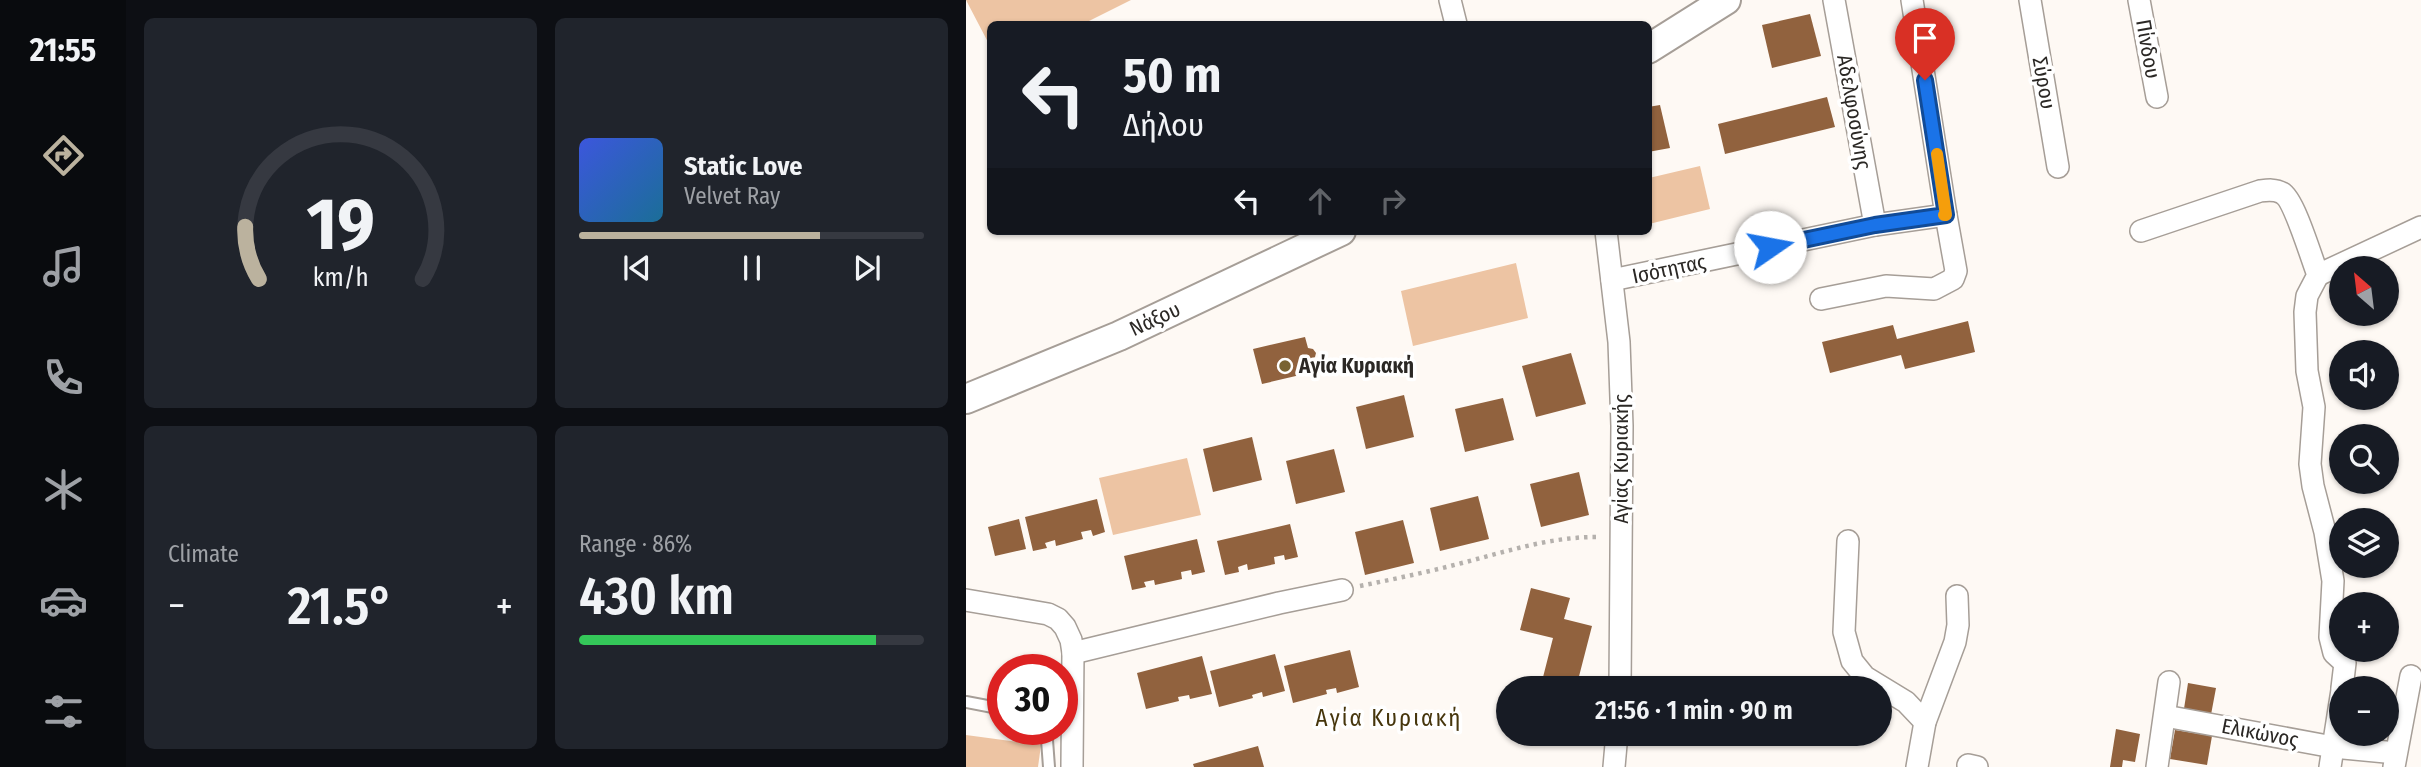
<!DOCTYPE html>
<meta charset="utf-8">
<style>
:root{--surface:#171b24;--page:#20242c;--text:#f1f3f6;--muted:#9ea1a6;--line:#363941;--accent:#bbb29e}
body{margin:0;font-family:"Fira Sans Condensed",sans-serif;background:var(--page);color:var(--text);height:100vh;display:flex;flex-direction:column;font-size:26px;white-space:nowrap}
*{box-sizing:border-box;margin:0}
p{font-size:23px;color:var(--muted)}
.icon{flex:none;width:38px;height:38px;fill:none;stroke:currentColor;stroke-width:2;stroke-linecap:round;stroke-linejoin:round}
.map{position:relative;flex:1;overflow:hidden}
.details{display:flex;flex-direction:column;gap:18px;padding:18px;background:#0d0f14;width:840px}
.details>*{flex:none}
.hud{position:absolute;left:21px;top:21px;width:665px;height:214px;border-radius:10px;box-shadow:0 2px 5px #0004;background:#171b24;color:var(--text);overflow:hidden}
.needle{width:46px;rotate:332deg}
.tools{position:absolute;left:1363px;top:256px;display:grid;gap:14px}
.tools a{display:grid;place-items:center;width:70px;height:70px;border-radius:50%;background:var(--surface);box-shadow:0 2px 5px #0004;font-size:35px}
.speed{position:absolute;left:21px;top:654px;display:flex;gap:14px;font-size:35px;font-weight:700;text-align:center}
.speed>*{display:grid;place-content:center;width:91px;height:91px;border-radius:50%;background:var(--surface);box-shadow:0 2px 5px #0004;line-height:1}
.speed .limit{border:10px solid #d22;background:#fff;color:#111}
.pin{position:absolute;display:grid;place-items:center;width:60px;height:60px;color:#fff;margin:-72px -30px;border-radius:50% 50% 50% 0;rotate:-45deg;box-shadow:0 0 7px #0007}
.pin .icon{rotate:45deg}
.me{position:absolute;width:77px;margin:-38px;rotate:78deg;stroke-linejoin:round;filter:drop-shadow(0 0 5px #0008)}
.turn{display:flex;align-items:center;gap:24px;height:147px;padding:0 21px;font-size:32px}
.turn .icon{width:91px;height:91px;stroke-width:2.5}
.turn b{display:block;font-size:49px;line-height:60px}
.lanes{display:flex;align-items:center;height:66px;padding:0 21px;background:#0003;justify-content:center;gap:35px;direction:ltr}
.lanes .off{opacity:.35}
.big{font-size:52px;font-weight:600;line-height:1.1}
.details .widget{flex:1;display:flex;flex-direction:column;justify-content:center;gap:10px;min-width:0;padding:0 24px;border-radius:10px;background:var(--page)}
.details .dial{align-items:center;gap:0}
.dial svg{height:182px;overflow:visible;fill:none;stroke:var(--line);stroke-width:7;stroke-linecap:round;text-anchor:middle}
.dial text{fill:var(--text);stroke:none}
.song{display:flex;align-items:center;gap:21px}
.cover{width:84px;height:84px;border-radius:10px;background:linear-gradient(135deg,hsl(230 70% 55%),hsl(200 70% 35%))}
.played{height:7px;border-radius:4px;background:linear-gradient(90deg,var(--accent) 70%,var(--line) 70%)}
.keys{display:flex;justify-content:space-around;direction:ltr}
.heat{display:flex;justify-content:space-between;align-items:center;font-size:38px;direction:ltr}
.charge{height:10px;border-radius:5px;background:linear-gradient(90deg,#34c759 86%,var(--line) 0)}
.details .tiles{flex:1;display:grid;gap:18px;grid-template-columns:repeat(2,1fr)}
.trip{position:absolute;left:530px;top:676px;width:396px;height:70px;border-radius:35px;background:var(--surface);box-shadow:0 2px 5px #0004;font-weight:600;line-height:70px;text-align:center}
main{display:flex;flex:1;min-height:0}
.tabs{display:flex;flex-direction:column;width:126px;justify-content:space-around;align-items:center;background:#090b0e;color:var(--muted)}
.tabs .icon{width:49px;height:49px}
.tabs .on{color:var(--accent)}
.tabs b{font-size:32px;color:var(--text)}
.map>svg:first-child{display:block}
</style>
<main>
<nav class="tabs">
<b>21:55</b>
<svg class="icon on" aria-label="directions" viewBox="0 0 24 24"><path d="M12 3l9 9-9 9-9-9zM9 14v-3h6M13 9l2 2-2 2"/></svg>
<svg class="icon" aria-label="music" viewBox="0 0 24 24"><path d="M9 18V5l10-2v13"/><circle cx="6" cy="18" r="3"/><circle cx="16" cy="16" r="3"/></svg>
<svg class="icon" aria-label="phone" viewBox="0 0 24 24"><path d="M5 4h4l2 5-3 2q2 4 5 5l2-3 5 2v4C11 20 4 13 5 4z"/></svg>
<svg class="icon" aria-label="climate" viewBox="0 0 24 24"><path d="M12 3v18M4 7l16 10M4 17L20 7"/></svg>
<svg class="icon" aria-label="car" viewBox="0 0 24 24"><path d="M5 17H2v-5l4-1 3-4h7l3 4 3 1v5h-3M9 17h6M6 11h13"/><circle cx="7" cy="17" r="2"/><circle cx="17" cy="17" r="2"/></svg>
<svg class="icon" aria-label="filters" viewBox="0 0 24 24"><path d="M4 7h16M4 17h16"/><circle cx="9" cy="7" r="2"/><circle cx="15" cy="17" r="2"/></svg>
</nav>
<section class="details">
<div class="tiles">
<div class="widget dial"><svg viewBox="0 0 100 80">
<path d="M14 69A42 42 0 1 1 86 69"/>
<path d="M14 69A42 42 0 0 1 8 46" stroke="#bbb29e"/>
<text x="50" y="56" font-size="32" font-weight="700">19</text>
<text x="50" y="72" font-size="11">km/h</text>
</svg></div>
<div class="widget">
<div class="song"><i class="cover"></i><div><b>Static Love</b><p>Velvet Ray</p></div></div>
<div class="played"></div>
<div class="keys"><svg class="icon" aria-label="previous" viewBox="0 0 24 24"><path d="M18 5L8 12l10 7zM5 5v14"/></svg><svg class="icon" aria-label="pause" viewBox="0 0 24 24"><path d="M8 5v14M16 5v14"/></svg><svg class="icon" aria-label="next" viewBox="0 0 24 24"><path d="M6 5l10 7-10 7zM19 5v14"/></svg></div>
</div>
<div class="widget"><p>Climate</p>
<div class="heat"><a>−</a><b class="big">21.5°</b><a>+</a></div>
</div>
<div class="widget"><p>Range · 86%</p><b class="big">430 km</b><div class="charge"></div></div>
</div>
</section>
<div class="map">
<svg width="1455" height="767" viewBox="0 0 1455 767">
<rect width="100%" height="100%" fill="#fef9f4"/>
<g fill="#edc4a3">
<polygon points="0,0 165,0 117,24 24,24 24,46"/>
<polygon points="734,166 744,209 683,224 683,178"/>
<polygon points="550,263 562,318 447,346 435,291"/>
<polygon points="221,458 235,515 147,535 133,478"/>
<polygon points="0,735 75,745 72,767 0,767"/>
</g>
<g fill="#91623e">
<polygon points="844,14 855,56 806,68 796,25"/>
<polygon points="861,97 869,127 759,154 752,124"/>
<polygon points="694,105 704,148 682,152 682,107"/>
<polygon points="1002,321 1009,352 939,369 935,355 864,373 856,342 927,325 931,339"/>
<polygon points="339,337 342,348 347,349 350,353 349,357 344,360 347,372 296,384 287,349"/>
<polygon points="605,353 620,404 570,417 556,366"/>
<polygon points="438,395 448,437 400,449 390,407"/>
<polygon points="537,398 548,440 499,452 489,409"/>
<polygon points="286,437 296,480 247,492 237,449"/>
<polygon points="368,449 379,492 330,504 320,461"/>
<polygon points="613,472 623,515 575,527 564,484"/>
<polygon points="512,496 523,539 474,551 464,508"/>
<polygon points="131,499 139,532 127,536 125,530 115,532 117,539 90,546 89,540 79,543 81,548 67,551 59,517"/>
<polygon points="53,519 60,549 29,556 22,527"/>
<polygon points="437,520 448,563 399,575 389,532"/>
<polygon points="324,524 332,557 319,560 318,555 308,557 309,564 282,570 281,564 272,567 273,572 259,575 251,541"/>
<polygon points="231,539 239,572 226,575 225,570 215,572 216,579 189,585 188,580 178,582 180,587 166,590 158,556"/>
<polygon points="565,588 604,598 598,619 626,626 610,688 585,688 575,685 587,638 554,630"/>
<polygon points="384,650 393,687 371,693 370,688 360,690 361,694 327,703 318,666"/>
<polygon points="309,654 319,691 297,697 296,692 286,695 287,698 253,707 244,671"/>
<polygon points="236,656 246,694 224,699 223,695 212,697 213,701 180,709 171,673"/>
<polygon points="1222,683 1250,688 1244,720 1217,715"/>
<polygon points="1150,729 1174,734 1169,762 1157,760 1156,767 1144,767"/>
<polygon points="1209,730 1246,736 1241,765 1204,759"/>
<polygon points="693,733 731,733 727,738 702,740 696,738"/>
<polygon points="292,746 298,767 228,767 227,764"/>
</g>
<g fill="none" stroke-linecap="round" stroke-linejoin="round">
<g stroke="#a69e97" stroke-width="14">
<g id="lane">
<polyline points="0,702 37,709"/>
<polyline points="75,730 81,740 83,767"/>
</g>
</g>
<g stroke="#a69e97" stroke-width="24">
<g id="street">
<polyline points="484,0 490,24"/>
<polyline points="868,0 909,225"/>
<polyline points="1064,0 1092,167"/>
<polyline points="1173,0 1191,97"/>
<polyline points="640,231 653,342 656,426 654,688"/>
<path d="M1175,231L1294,191C1302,190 1309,189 1316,193C1328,199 1346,260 1352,275L1341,296L1339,312L1341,371L1348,407L1344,464L1347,486L1359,532L1367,581L1364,637L1368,653L1379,663L1376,688"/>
<polyline points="1352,275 1455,227"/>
<polyline points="646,280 909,225 980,215 946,0"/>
<polyline points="855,299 920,286 968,289 987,279 990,271 980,215"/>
<polyline points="882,541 878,632 886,661 899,677 940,702 959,722"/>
<polyline points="0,600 82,614 92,619 99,627 105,640 107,653 106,767"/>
<polyline points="107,653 313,603 376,590"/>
<polyline points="1199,716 1367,747 1430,753"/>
<polyline points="1002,765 1011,767"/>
<polyline points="648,767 651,733"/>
<polyline points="951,767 959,722 989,642 992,625 991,596"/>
<polyline points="1191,767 1203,682"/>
<polyline points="1364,767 1376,690"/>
<polyline points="1428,767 1445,676"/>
</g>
</g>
<g stroke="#a69e97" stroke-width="32">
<g id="secondary">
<polyline points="682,49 760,0"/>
<polyline points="0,399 153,336 375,231"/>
</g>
</g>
<path stroke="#b5b1ad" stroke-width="4.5" stroke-dasharray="3.5 5" stroke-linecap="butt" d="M394,586C428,579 462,572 496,563C542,551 587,536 635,537"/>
<use href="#lane" stroke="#fff" stroke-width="10"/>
<use href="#street" stroke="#fff" stroke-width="21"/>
<use href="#secondary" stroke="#fff" stroke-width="28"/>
</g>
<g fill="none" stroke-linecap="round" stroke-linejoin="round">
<g stroke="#114b97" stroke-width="18">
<polyline id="route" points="804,247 909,225 980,215 959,80"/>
</g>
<use href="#route" stroke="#1a73e8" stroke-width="12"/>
<polyline stroke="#f59e0b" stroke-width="12" points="971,154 980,215 978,215"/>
</g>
<circle fill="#786332" stroke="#fff" stroke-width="2.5" cx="319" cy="366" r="7"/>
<g text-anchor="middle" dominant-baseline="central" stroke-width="7" stroke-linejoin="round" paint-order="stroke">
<g font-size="21" fill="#2b2825" stroke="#fff">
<text transform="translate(1182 49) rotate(80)">Πίνδου</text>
<text transform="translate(1078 83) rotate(80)">Σύρου</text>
<text transform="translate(888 112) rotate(80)">Αδελφοσύνης</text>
<text transform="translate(703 269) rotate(-12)">Ισότητας</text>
<text transform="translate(189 319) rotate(-25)">Νάξου</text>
<text transform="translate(655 459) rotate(-90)">Αγίας Κυριακής</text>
<text transform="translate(1294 733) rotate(11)">Ελικώνος</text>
</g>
<g font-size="21" font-weight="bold" fill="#2b2825" stroke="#fff" text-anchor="start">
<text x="333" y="366">Αγία Κυριακή</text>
</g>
<g font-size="23" letter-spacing="2" fill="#46360d" stroke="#fff">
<text x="423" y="718">Αγία Κυριακή</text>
</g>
</g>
</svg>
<div class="tools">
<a><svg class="needle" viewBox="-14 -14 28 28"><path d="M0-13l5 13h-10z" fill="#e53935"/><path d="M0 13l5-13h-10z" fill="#9ea1a6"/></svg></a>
<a><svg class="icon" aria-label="sound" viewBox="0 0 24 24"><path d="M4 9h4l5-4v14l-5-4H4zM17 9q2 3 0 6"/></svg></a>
<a><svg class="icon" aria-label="search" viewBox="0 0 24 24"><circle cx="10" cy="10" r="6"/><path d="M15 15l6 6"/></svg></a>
<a><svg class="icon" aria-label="layers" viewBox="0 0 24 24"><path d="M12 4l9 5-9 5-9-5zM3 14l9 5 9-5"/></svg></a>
<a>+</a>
<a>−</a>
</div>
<div class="speed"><div class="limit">30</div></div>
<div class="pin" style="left:959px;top:80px;background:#d93025"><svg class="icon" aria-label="arrive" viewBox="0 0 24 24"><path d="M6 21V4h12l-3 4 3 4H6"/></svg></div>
<svg class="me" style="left:804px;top:247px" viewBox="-20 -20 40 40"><circle r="19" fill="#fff"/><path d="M0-13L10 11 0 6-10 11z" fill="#1a73e8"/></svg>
<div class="trip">21:56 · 1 min · 90 m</div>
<div class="hud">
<div class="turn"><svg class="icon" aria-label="left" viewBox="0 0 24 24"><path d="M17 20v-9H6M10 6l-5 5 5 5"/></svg><div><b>50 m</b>Δήλου</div></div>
<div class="lanes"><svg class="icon" aria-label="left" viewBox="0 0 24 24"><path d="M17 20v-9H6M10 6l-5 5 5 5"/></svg><svg class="icon off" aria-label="ahead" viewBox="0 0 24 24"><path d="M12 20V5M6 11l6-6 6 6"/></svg><svg class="icon off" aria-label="right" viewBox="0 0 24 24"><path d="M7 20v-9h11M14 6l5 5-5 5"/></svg></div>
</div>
</div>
</main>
